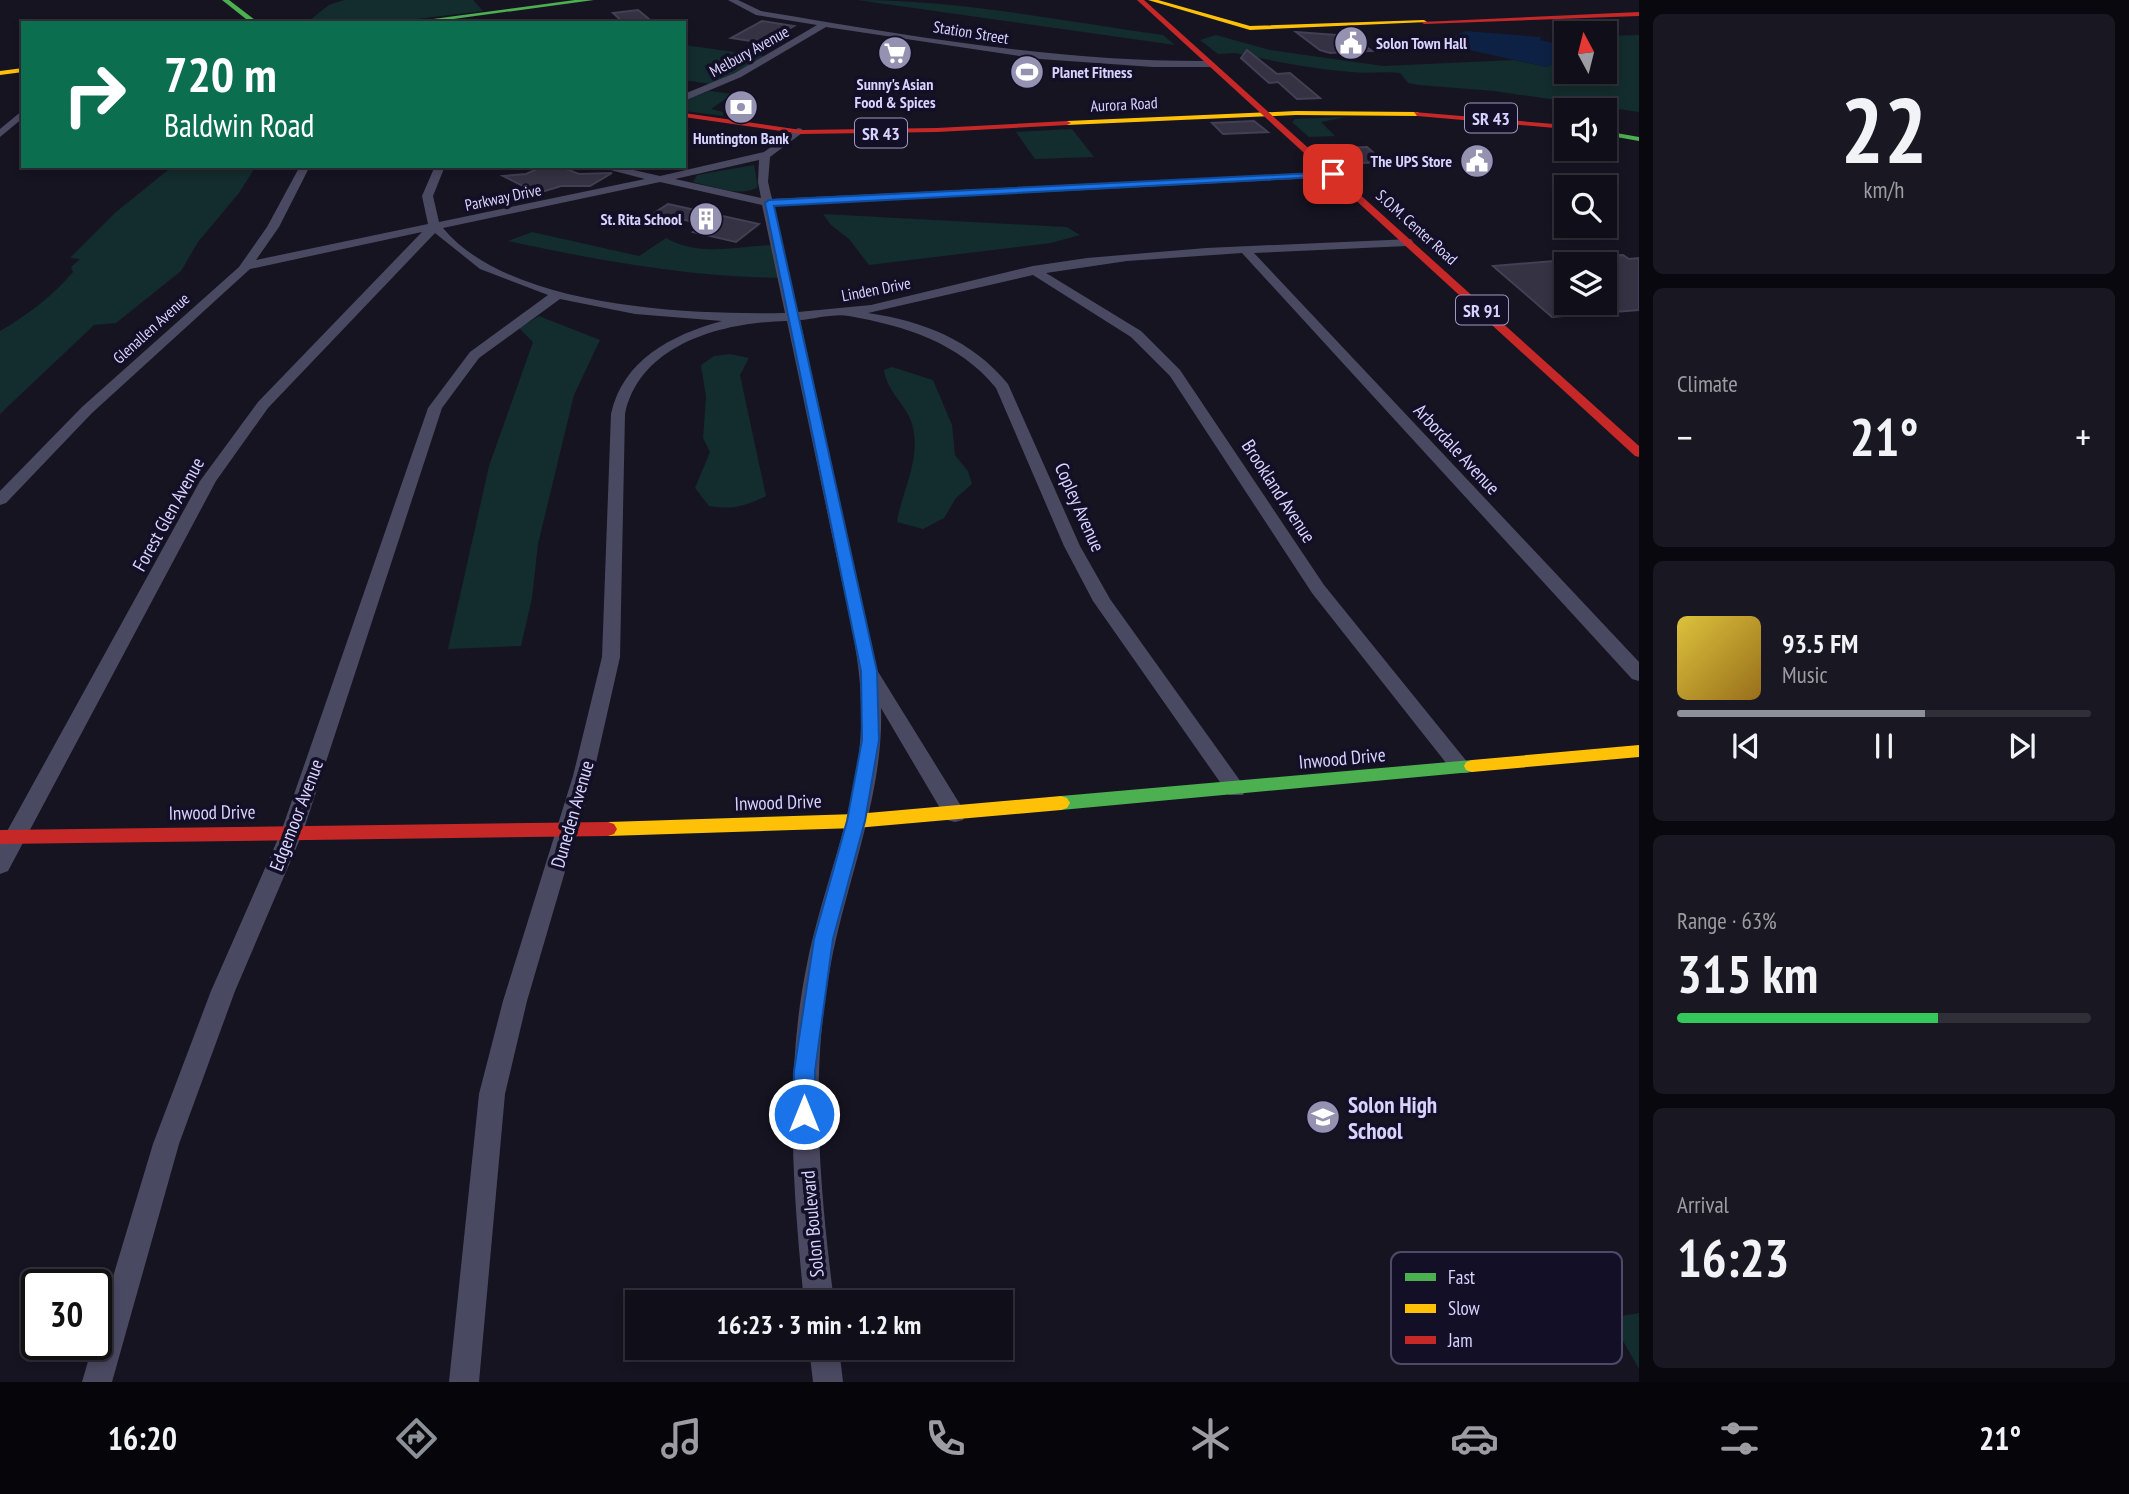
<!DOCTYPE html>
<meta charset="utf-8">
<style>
:root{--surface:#100f19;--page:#191822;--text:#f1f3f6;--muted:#9c9ca2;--line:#302f38;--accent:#8c9099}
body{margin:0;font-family:"PT Sans Narrow",sans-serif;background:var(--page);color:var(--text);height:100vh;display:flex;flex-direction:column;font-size:26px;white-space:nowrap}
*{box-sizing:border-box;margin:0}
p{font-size:23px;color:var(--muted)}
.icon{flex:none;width:38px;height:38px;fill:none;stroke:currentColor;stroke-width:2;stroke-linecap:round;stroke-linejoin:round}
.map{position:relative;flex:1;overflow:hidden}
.side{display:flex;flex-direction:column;gap:14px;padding:14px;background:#09080e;width:490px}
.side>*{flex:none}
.banner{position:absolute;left:21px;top:21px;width:665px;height:147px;border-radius:0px;box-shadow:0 4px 10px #0003,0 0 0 2px var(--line);background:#0b6e4f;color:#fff;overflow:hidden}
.needle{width:46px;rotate:353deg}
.fabs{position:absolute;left:1554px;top:21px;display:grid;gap:14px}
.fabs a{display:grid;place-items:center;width:63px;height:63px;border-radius:0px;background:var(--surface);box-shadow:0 4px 10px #0003,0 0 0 2px var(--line);font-size:35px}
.speed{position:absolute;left:21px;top:1269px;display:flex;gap:14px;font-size:35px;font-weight:700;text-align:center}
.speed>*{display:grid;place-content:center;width:91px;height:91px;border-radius:50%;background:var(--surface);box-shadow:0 4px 10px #0003,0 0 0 2px var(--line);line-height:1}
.speed .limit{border:4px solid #111;border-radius:10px;background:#fff;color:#111}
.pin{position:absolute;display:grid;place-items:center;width:60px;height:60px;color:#fff;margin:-30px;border-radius:14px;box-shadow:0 4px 10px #0006}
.me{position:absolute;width:77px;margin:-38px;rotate:0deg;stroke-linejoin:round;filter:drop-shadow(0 0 5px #0008)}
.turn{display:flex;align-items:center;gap:24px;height:147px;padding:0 28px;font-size:32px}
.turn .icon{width:91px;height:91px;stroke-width:2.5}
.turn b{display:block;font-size:49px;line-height:60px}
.big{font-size:52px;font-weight:700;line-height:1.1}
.side .card{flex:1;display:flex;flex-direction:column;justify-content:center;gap:10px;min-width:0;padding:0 24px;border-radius:10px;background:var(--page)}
.side .dial{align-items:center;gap:0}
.dial b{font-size:91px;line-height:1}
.song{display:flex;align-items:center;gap:21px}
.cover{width:84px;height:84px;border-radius:10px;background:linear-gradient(135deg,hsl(50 70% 55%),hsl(40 70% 35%))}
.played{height:7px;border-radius:4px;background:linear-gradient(90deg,var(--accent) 60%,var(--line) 60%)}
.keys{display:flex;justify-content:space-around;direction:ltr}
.heat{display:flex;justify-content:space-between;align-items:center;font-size:38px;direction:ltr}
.charge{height:10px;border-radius:5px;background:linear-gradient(90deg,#34c759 63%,var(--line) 0)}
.trip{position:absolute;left:625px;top:1290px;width:388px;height:70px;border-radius:0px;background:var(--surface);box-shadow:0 4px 10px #0003,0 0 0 2px var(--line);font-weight:700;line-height:70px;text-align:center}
.dock{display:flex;height:112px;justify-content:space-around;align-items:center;background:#06060a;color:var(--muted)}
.dock .icon{width:49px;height:49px}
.dock .current{color:var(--accent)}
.dock b{font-size:32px;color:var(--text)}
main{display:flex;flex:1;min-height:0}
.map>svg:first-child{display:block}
</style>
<main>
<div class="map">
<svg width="1639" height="1382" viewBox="0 0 1639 1382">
<rect width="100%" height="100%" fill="#161421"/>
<g fill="#132c2d">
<polygon points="344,0 473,0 483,11 385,23 306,23 329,5"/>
<path d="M857,0C960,0 1061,21 1163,35L1175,45Z"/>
<path d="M1216,35L1270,50L1383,66L1514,60L1547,67L1559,60L1566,62V72H1594L1582,85L1610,71L1605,70V36L1639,35V112L1494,91L1419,85L1408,83L1400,73C1385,71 1368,74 1351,72C1312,69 1273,61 1235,53L1218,54L1200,40Z"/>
<polygon points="684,45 764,56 717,85 684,80"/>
<polygon points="710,91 733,94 711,109 723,112 723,116 684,111 684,100"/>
<polygon points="1346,117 1321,122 1335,136 1309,137 1292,122 1295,119"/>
<polygon points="1072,129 1094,157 1035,159 1016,132"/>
<path d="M754,165L758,187C741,198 713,186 693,182L697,175Z"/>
<path d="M173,166H256L239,193L198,242L181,271L116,323L94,325L0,414V331C26,316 53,296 73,272L71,267L80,259L70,258L116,212Z"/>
<polygon points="823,214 1067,227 1080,235 1051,243 869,265 849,239 831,225"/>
<path d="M532,232L639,256L666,238C701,258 739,245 777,245L784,278C688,277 601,261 508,241Z"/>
<polygon points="539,316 600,340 574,395 538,544 532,598 521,646 448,649 489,466 533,342 519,328"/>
<path d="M730,354L749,358L740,375L766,496C745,506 733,510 709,506L695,488L710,452L703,438L706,397L701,365L714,356Z"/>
<path d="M892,367L933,380L952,425L955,455L968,471L972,484L956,498L944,518L923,529L897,522C902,490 922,458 912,424C906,404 887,392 884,370Z"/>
<polygon points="1639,1313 1639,1369 1610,1318"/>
</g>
<polygon fill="#0d2144" points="1465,31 1541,37 1540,40 1566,46 1566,62 1559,60 1547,67 1460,48 1447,40"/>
<g fill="#343243" stroke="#433f54" stroke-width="2">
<polygon points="638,10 654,23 624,23 613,13"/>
<polygon points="762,21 794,26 763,43 731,38"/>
<polygon points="1296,32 1350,36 1372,51 1330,53 1320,50"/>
<polygon points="1247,50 1277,74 1290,73 1320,98 1297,99 1278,82 1269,83 1241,58"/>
<polygon points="1254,121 1268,132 1223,134 1212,123"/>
<polygon points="1367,147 1384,162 1362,163 1345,148"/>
<polygon points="542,167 561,167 579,174 612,173 590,186 561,186 545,191 533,191 503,176 526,174"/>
<polygon points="668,204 759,224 736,242 693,232 703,224 654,213"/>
<polygon points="1623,255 1629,259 1639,258 1639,310 1552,317 1493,266 1566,260 1566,303 1605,303 1605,307 1605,256"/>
</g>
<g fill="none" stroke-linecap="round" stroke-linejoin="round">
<g fill="#4a4962" fill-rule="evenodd">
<path d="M728,0H738L761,11C911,36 1058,62 1210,61L1214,64L1210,67H1153L1040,59L826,27L741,77L684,101V94L735,73L817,25L756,15Z"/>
<polygon points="23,110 23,118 0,137 0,129"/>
<path d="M798,128L802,129V133L770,157L768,182L772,199L1337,172V176L1333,177L774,206L798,312L871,305L1033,266L1087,258L1206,248L1411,239L1413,242L1407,246L1254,253L1639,662V681L1632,679L1242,253L1127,261L1046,273L1141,331L1180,370L1324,585L1468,763L1471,768L1468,773H1454L1312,593L1170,376L1131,337L1033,275L868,313C923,321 972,340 1008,384L1080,546L1110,599L1246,789L1243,795H1229L1093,601L1064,546L996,388C959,342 904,326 849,316C835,313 814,319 800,320L877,670L966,814L963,820L955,822L947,820L881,708C884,794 847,879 831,963C809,1075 820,1190 834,1302H804C793,1190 784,1075 807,964C823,885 858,808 861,727C864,667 847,607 835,549C819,473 803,397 787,321C724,322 640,343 625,414L620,657L593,776L527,1001L505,1094L479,1382H449L479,1094L503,1001L573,776L602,657L611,414C623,360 671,335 722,321L635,314L560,299L479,358L442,408L303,832L235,991L179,1144L112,1382H82L93,1344H96V1333L153,1144L211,991L281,832L428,408L470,352L548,295L480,269L435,233L268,408L216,481L8,871L0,874V844L200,481L258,402L422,232L250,269L92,413L6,503L0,505V491L82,407L239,267L267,227L300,166H310L279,227L256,260L428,224L422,196L435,166H445L433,196L439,222L645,179L595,166H616L660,176L764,152ZM759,160L758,182L761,198L675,179ZM660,182L762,205L785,313C689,315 509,308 443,228Z"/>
<polygon points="809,1348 839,1348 843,1382 813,1382"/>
</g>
<g fill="#4caf50" fill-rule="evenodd">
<polygon points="222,0 229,0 259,23 251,23"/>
<polygon points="575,0 594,0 424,23 403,23"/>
<polygon points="1605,131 1639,137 1639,141 1605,135"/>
<polygon points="1472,760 1478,762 1480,766 1478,770 1472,772 1061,810 1055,808 1052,803 1055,798 1061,796"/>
</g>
<g fill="#ffc107" fill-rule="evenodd">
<polygon points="1148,0 1158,0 1250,26 1424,20 1427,22 1250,30"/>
<polygon points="23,68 23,72 0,75 0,71"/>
<polygon points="1296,111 1417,112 1421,114 1417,116 1296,115 1067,125 1063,123 1067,121"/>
<polygon points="1639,745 1639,757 1472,772 1466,770 1464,766 1466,762 1472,760"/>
<polygon points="1061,796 1067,798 1070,803 1067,808 1061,810 856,828 608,836 602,834 599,829 602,824 608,822 856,814"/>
</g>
<g fill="#c62828" fill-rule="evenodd">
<polygon points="1137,0 1144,0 1639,446 1639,457 1635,456"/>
<polygon points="1639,12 1639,16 1424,24 1421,22"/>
<polygon points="1414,112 1566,125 1566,129 1417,116"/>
<polygon points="684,113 801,130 937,128 1067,121 1071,123 1067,125 937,132 801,134 684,117"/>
<polygon points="608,822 614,824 617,829 614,834 608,836 0,844 0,830"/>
</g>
</g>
<polygon fill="#1a73e8" stroke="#114b97" stroke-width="2" points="1333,172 1336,176 774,206 877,671 879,740 865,821 833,939 815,1071 815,1114 812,1122 804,1125 796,1122 793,1114 794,1071 814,939 847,821 862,740 861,671 765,203 769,200"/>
<defs>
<g id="civic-disc" transform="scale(1.75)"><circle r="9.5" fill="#9591b1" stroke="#130f26"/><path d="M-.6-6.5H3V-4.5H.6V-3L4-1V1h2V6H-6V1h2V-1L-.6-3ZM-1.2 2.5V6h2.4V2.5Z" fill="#fff"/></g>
<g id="supermarket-disc" transform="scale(1.75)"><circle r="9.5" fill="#9591b1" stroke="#130f26"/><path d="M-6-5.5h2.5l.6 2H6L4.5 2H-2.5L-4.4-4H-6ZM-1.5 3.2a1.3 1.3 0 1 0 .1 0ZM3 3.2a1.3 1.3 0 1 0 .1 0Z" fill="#fff"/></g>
<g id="stadium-disc" transform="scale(1.75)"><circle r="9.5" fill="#9591b1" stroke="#130f26"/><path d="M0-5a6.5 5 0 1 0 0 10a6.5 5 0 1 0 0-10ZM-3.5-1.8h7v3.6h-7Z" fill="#fff"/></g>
<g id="bank-disc" transform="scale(1.75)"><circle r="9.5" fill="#9591b1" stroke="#130f26"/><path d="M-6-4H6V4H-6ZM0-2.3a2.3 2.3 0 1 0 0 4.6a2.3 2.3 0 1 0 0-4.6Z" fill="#fff"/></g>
<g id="building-disc" transform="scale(1.75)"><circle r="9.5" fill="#9591b1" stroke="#130f26"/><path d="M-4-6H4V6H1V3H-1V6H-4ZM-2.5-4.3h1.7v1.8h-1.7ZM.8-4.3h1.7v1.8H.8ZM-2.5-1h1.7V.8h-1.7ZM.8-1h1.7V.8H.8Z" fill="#fff"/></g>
<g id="school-disc" transform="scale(1.75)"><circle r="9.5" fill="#9591b1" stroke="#130f26"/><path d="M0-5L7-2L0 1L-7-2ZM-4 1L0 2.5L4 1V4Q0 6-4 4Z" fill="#fff"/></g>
</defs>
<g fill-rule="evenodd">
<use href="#civic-disc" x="1351" y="43"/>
<use href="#supermarket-disc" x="895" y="53"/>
<use href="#stadium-disc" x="1027" y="72"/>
<use href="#bank-disc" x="741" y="107"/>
<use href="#civic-disc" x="1477" y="161"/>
<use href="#building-disc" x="706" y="219"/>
<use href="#school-disc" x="1323" y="1117"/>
</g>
<g text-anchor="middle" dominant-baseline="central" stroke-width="7" stroke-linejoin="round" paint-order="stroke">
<g font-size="16" fill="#d9d4ff" stroke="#130f26">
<text transform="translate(971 32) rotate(9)">Station Street</text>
<text transform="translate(749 51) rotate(-29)">Melbury Avenue</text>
<text transform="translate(1124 104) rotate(-3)">Aurora Road</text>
<text transform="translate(503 197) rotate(-12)">Parkway Drive</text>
<text transform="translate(1417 227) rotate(42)">S.O.M. Center Road</text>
<text transform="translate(876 289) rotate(-11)">Linden Drive</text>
<text transform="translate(151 328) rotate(-42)">Glenallen Avenue</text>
</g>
<g font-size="16" font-weight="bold" fill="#d9d4ff" stroke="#130f26" text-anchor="start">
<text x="1376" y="43">Solon Town Hall</text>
<text x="1052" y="72">Planet Fitness</text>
<text x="895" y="84" text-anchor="middle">Sunny's Asian<tspan x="895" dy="18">Food &amp; Spices</tspan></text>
<text x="741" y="138" text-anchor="middle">Huntington Bank</text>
<text x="1452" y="161" text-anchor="end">The UPS Store</text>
<text x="682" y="219" text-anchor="end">St. Rita School</text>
</g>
<g fill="#130f26" stroke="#9e99be" stroke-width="2">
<rect x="1465" y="103.5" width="52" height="29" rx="5"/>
<rect x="855" y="118.5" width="52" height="29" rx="5"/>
<rect x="1456" y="295.5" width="52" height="29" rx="5"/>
</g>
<g font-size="18" font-weight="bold" fill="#d9d4ff">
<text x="1491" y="118">SR 43</text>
<text x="881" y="133">SR 43</text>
<text x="1482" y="310">SR 91</text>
</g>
<g font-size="19" fill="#d9d4ff" stroke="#130f26">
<text transform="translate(1457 449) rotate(47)">Arbordale Avenue</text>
<text transform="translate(1279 491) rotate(57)">Brookland Avenue</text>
<text transform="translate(1080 507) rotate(66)">Copley Avenue</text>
<text transform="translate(168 514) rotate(-61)">Forest Glen Avenue</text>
<text transform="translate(1342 758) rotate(-5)">Inwood Drive</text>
<text transform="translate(778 802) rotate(-2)">Inwood Drive</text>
<text transform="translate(212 812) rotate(-1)">Inwood Drive</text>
<text transform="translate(572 814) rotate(-74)">Duneden Avenue</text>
<text transform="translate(296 815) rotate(-69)">Edgemoor Avenue</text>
<text transform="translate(812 1224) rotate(-95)">Solon Boulevard</text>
</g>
<g font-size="23" font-weight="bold" fill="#d9d4ff" stroke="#130f26" text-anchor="start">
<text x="1348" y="1104">Solon High<tspan x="1348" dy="26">School</tspan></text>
</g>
</g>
<rect x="1391" y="1252" width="231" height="112" rx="10" fill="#130f26" stroke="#4e4a67" stroke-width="2"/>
<rect x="1405" y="1273" width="31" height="8" fill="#4caf50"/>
<rect x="1405" y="1304" width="31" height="9" fill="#ffc107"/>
<rect x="1405" y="1336" width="31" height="8" fill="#c62828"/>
<g font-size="19" fill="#d9d4ff">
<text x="1448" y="1284">Fast</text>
<text x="1448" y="1315">Slow</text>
<text x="1448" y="1347">Jam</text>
</g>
</svg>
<div class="fabs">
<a><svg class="needle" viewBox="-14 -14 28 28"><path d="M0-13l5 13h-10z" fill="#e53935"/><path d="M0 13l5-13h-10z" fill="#9c9ca2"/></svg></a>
<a><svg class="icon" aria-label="sound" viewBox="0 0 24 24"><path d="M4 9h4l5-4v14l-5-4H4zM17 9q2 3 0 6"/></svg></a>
<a><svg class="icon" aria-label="search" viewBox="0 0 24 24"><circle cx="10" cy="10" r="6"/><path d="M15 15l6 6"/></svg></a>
<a><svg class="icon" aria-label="layers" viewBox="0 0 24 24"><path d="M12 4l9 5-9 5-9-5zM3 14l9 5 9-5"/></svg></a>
</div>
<div class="speed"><div class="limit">30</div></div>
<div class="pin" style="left:1333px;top:174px;background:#d93025"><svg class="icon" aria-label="arrive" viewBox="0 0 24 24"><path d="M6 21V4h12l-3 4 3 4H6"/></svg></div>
<svg class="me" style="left:804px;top:1114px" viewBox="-20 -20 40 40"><circle r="17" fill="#1a73e8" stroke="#fff" stroke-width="3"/><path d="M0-11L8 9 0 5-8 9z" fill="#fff"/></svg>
<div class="trip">16:23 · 3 min · 1.2 km</div>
<div class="banner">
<div class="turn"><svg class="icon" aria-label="right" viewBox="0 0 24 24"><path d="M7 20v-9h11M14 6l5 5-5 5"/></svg><div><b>720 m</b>Baldwin Road</div></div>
</div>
</div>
<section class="side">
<div class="card dial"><b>22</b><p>km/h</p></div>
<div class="card"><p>Climate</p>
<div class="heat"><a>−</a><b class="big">21°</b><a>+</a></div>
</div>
<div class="card">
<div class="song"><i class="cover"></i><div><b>93.5 FM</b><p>Music</p></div></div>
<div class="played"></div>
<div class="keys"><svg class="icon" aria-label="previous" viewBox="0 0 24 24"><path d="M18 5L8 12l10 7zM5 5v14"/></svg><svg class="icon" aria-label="pause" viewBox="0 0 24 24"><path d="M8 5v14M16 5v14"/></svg><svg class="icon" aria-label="next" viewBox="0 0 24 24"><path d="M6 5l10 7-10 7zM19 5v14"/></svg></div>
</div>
<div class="card"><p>Range · 63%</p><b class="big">315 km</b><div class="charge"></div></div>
<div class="card"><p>Arrival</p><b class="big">16:23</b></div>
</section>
</main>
<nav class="dock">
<b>16:20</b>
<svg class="icon current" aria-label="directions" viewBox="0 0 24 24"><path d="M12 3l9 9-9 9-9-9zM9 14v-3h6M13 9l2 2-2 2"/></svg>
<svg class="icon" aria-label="music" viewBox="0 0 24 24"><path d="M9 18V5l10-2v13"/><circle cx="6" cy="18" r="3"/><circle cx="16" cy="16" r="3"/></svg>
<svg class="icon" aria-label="phone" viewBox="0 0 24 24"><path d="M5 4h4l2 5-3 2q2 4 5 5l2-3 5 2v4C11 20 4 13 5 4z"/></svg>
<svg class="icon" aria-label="climate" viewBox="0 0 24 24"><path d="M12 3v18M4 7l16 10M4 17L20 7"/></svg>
<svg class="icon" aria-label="car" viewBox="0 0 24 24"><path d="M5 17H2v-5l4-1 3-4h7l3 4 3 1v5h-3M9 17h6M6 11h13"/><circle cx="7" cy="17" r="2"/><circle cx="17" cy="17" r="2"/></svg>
<svg class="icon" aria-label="filters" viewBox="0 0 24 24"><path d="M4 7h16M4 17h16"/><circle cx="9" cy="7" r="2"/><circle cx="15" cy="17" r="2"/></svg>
<b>21°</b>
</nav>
